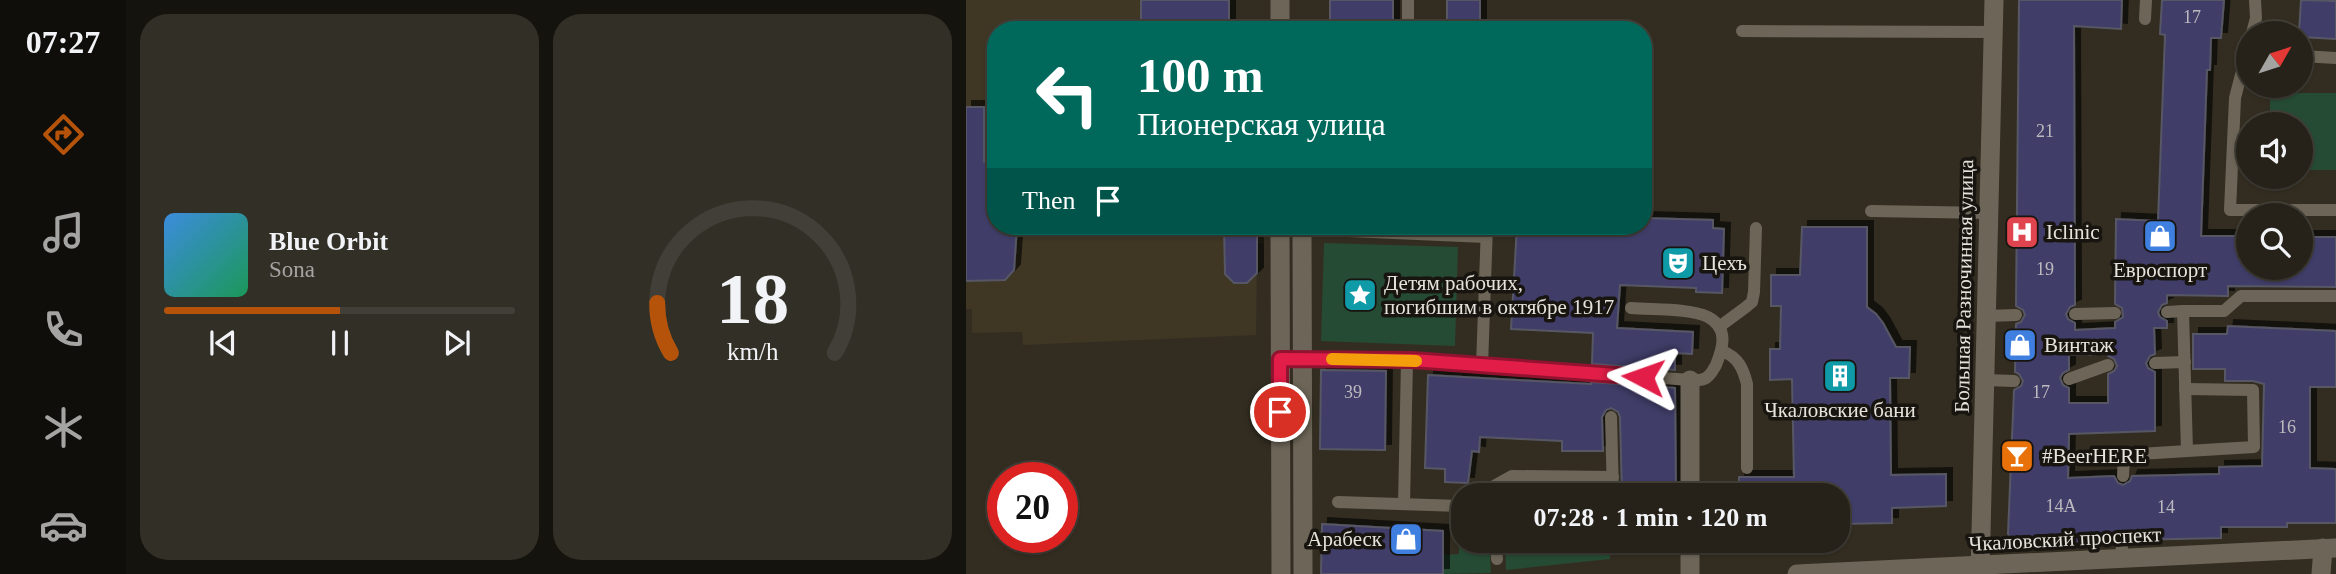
<!DOCTYPE html>
<meta charset="utf-8">
<style>
:root{--surface:#262219;--page:#322f26;--text:#f1f3f6;--muted:#a4a4a2;--line:#423f38;--accent:#b45309}
body{margin:0;font-family:Georgia,serif;background:var(--page);color:var(--text);height:100vh;display:flex;flex-direction:column;font-size:26px;white-space:nowrap}
*{box-sizing:border-box;margin:0}
p{font-size:23px;color:var(--muted)}
.icon{flex:none;width:38px;height:38px;fill:none;stroke:currentColor;stroke-width:2;stroke-linecap:round;stroke-linejoin:round}
.map{position:relative;flex:1;overflow:hidden}
.details{display:flex;flex-direction:column;gap:14px;padding:14px;background:#15130e;width:840px}
.details>*{flex:none}
.banner{position:absolute;left:21px;top:21px;width:665px;height:214px;border-radius:28px;box-shadow:0 2px 5px #0004,0 0 0 2px var(--line);background:#00695c;color:#fff;overflow:hidden}
.needle{width:46px;rotate:51deg}
.buttons{position:absolute;left:1270px;top:21px;display:grid;gap:14px}
.buttons a{display:grid;place-items:center;width:77px;height:77px;border-radius:50%;background:var(--surface);box-shadow:0 2px 5px #0004,0 0 0 2px var(--line);font-size:35px}
.speed{position:absolute;left:21px;top:462px;display:flex;gap:14px;font-size:35px;font-weight:700;text-align:center}
.speed>*{display:grid;place-content:center;width:91px;height:91px;border-radius:50%;background:var(--surface);box-shadow:0 2px 5px #0004,0 0 0 2px var(--line);line-height:1}
.speed .limit{border:10px solid #d22;background:#fff;color:#111}
.pin{position:absolute;display:grid;place-items:center;width:60px;height:60px;color:#fff;margin:-30px;border:4px solid #fff;border-radius:50%;box-shadow:0 2px 7px #0007}
.me{position:absolute;width:77px;margin:-38px;rotate:274deg;stroke-linejoin:round;filter:drop-shadow(0 0 5px #0008)}
.turn{display:flex;align-items:center;gap:24px;height:147px;padding:0 35px;font-size:32px}
.turn .icon{width:91px;height:91px;stroke-width:2.5}
.turn b{display:block;font-size:49px;line-height:60px}
.then{display:flex;align-items:center;height:66px;padding:0 35px;background:#0003;gap:14px;font-size:26px}
.details .card{flex:1;display:flex;flex-direction:column;justify-content:center;gap:10px;min-width:0;padding:0 24px;border-radius:28px;background:var(--page)}
.details .dial{align-items:center;gap:0}
.dial svg{height:182px;overflow:visible;fill:none;stroke:var(--line);stroke-width:7;stroke-linecap:round;text-anchor:middle}
.dial text{fill:var(--text);stroke:none}
.song{display:flex;align-items:center;gap:21px}
.cover{width:84px;height:84px;border-radius:10px;background:linear-gradient(135deg,hsl(210 70% 55%),hsl(150 70% 35%))}
.played{height:7px;border-radius:4px;background:linear-gradient(90deg,var(--accent) 50%,var(--line) 50%)}
.keys{display:flex;justify-content:space-around;direction:ltr}
.details .tiles{flex:1;display:grid;gap:14px;grid-template-columns:repeat(2,1fr)}
.trip{position:absolute;left:485px;top:483px;width:399px;height:70px;border-radius:28px;background:var(--surface);box-shadow:0 2px 5px #0004,0 0 0 2px var(--line);font-weight:800;line-height:70px;text-align:center}
main{display:flex;flex:1;min-height:0}
.tabs{display:flex;flex-direction:column;width:126px;justify-content:space-around;align-items:center;background:#0f0e0a;color:var(--muted)}
.tabs .icon{width:49px;height:49px}
.tabs .active{color:var(--accent)}
.tabs b{font-size:32px;color:var(--text)}
.map>svg:first-child{display:block}
</style>
<main>
<nav class="tabs">
<b>07:27</b>
<svg class="icon active" aria-label="directions" viewBox="0 0 24 24"><path d="M12 3l9 9-9 9-9-9zM9 14v-3h6M13 9l2 2-2 2"/></svg>
<svg class="icon" aria-label="music" viewBox="0 0 24 24"><path d="M9 18V5l10-2v13"/><circle cx="6" cy="18" r="3"/><circle cx="16" cy="16" r="3"/></svg>
<svg class="icon" aria-label="phone" viewBox="0 0 24 24"><path d="M5 4h4l2 5-3 2q2 4 5 5l2-3 5 2v4C11 20 4 13 5 4z"/></svg>
<svg class="icon" aria-label="climate" viewBox="0 0 24 24"><path d="M12 3v18M4 7l16 10M4 17L20 7"/></svg>
<svg class="icon" aria-label="car" viewBox="0 0 24 24"><path d="M5 17H2v-5l4-1 3-4h7l3 4 3 1v5h-3M9 17h6M6 11h13"/><circle cx="7" cy="17" r="2"/><circle cx="17" cy="17" r="2"/></svg>
</nav>
<section class="details">
<div class="tiles">
<div class="card">
<div class="song"><i class="cover"></i><div><b>Blue Orbit</b><p>Sona</p></div></div>
<div class="played"></div>
<div class="keys"><svg class="icon" aria-label="previous" viewBox="0 0 24 24"><path d="M18 5L8 12l10 7zM5 5v14"/></svg><svg class="icon" aria-label="pause" viewBox="0 0 24 24"><path d="M8 5v14M16 5v14"/></svg><svg class="icon" aria-label="next" viewBox="0 0 24 24"><path d="M6 5l10 7-10 7zM19 5v14"/></svg></div>
</div>
<div class="card dial"><svg viewBox="0 0 100 80">
<path d="M14 69A42 42 0 1 1 86 69"/>
<path d="M14 69A42 42 0 0 1 8 47" stroke="#b45309"/>
<text x="50" y="56" font-size="32" font-weight="700">18</text>
<text x="50" y="72" font-size="11">km/h</text>
</svg></div>
</div>
</section>
<div class="map">
<svg width="1370" height="574" viewBox="0 0 1370 574">
<defs>
<filter id="shadow"><feDropShadow dx="6" dy="-6" stdDeviation="0" flood-color="#0009"/></filter>
</defs>
<rect width="100%" height="100%" fill="#332d21"/>
<polygon fill="#3f3624" points="0,0 263,0 263,30 30,30 30,226 298,226 298,243 286,243 291,260 290,335 57,345 56,332 6,333 6,309 0,309"/>
<g fill="#264b34">
<polygon points="1304,93 1370,93 1370,170 1335,170 1335,124 1304,124"/>
<polygon points="358,243 492,247 489,346 355,341"/>
<polygon points="493,529 497,529 497,541 523,541 525,573 477,574 477,555 493,554"/>
<polygon points="539,541 644,541 644,559 540,570"/>
</g>
<g fill="#3f3e67" stroke="#575765" stroke-width="2" fill-rule="evenodd" filter="url(#shadow)">
<polygon points="175,0 263,0 263,30 199,30 199,27 175,27"/>
<rect x="364" y="0" width="63" height="30"/>
<rect x="481" y="0" width="33" height="30"/>
<path d="M1053,0H1156L1155,29L1108,26L1109,305L1104,307L1100,314L1102,319L1109,323V330L1149,328V322L1157,317L1156,308L1149,304L1150,219L1192,221L1199,35L1194,34L1196,0H1258L1255,38H1245L1244,70H1241L1235,236H1283V268H1335V237H1370V287L1262,286V296L1201,295V303L1196,305L1192,312L1194,317L1201,321V328H1188L1189,354L1184,356L1180,363L1182,368L1189,372V431L1103,434L1102,478L1148,476L1152,483L1157,485L1164,481L1166,476L1253,474V467L1296,466L1298,384L1287,381H1259V369H1227V334H1261L1262,326L1370,331V387H1344V468L1370,469V523H1321V527H1255V538L1164,540L1162,534L1155,531L1149,533L1145,541L1050,545L1042,534L1048,390L1055,386L1057,381L1053,374L1049,372L1050,324L1055,322L1059,315L1057,310L1050,306ZM1142,354V356L1148,359L1151,366L1148,371L1142,374V403H1103V388L1097,385L1094,378L1097,373L1103,370V355Z"/>
<polygon points="1335,0 1370,1 1370,39 1335,37 1335,33 1333,33"/>
<polygon points="0,107 18,107 18,162 30,162 30,226 51,226 48,270 39,280 0,281"/>
<polygon points="677,218 747,220 747,228 758,229 756,293 730,292 730,288 654,285 651,328 727,332 726,354 709,353 709,370 626,364 627,333 545,329 551,226 677,226"/>
<polygon points="258,226 291,226 291,273 281,283 268,283 259,274"/>
<polygon points="836,227 901,227 901,307 910,314 917,323 930,347 944,347 943,378 924,378 925,475 980,474 980,506 926,508 926,523 872,524 872,495 773,495 773,477 828,477 826,379 804,380 804,349 814,349 815,306 805,306 805,275 834,275"/>
<polygon points="355,370 420,371 419,450 354,449"/>
<polygon points="462,375 625,384 625,382 709,388 710,495 656,495 654,417 652,412 645,408 640,410 636,417 637,451 596,451 596,441 514,437 513,452 506,451 502,483 479,482 479,469 459,468"/>
<polygon points="356,524 477,531 477,574 355,574"/>
</g>
<g fill="none" stroke-linecap="round" stroke-linejoin="round">
<g stroke="#6d6658" stroke-width="12">
<polyline points="442,0 442,30"/>
<polyline points="1179,19 1180,0"/>
<polyline points="776,31 1028,32"/>
<polyline points="1286,33 1290,18 1289,0"/>
<polyline points="1283,44 1269,98 1264,210 1370,210"/>
<polyline points="1335,56 1370,58"/>
<polyline points="905,211 1023,213"/>
<polyline points="336,229 520,237"/>
<polyline points="1201,312 1217,311"/>
<polyline points="1109,314 1149,313"/>
<polyline points="1020,316 1050,315"/>
<polyline points="753,327 780,307 786,302 788,292 790,228"/>
<path d="M756,351C772,357 777,368 781,384V468"/>
<path d="M314,359L446,360L724,380C729,380 735,381 740,378C745,375 747,370 750,365C757,348 763,328 742,317C724,308 686,310 665,308"/>
<polyline points="1189,363 1219,362"/>
<polyline points="516,366 521,226"/>
<polyline points="1103,379 1142,365"/>
<polyline points="1019,380 1048,381"/>
<polyline points="1219,389 1287,390 1288,447 1221,451"/>
<polyline points="645,417 647,495"/>
<polyline points="1122,457 1158,455"/>
<polyline points="1157,476 1158,455 1221,451 1217,311 1258,311 1275,296 1370,296"/>
<polyline points="512,495 546,476 647,477"/>
<polyline points="372,502 494,506 497,504"/>
<polyline points="438,504 441,360"/>
<polyline points="1155,540 1157,559"/>
<polyline points="530,541 531,559"/>
<polyline points="648,541 648,544"/>
</g>
<g stroke="#6d6658" stroke-width="19">
<polyline points="314,30 314,0"/>
<polyline points="314,226 315,574"/>
<polyline points="336,226 337,574"/>
<polyline points="724,380 724,495"/>
<polyline points="724,541 724,574"/>
<polyline points="1014,574 1028,0"/>
<polyline points="1355,574 1357,548"/>
</g>
<polyline stroke="#6d6658" stroke-width="19" points="831,574 1370,548"/>
</g>
<g fill="none" stroke-linecap="round" stroke-linejoin="round">
<g stroke="#92132f" stroke-width="18">
<polyline id="route" points="314,412 314,359 446,360 677,377"/>
</g>
<use href="#route" stroke="#e11d48" stroke-width="12"/>
<polyline stroke="#f59e0b" stroke-width="12" points="366,359 450,361"/>
</g>
<defs>
<g id="hospital-square" transform="scale(1.75)"><rect x="-9" y="-9" width="18" height="18" rx="4" fill="#e0444e" stroke="#181510"/><path d="M-5-5h3v3.5h4V-5h3V5h-3V1.5h-4V5h-3Z" fill="#fff"/></g>
<g id="shop-square" transform="scale(1.75)"><rect x="-9" y="-9" width="18" height="18" rx="4" fill="#3f7fe0" stroke="#181510"/><path d="M-5-2.5h2.3a2.7 3.5 0 0 1 5.4 0H5L5.5 6h-11ZM-1.5-2.5h3a1.5 2.3 0 0 0-3 0Z" fill="#fff"/></g>
<g id="theatre-square" transform="scale(1.75)"><rect x="-9" y="-9" width="18" height="18" rx="4" fill="#0f9aa8" stroke="#181510"/><path d="M-5-5.5Q0-4 5-5.5V0Q5 5 0 6Q-5 5-5 0ZM-3.3-2.5H-1v1.5H-3.3ZM1-2.5H3.3v1.5H1ZM-2.8 1Q0 5.5 2.8 1Z" fill="#fff"/></g>
<g id="sight-square" transform="scale(1.75)"><rect x="-9" y="-9" width="18" height="18" rx="4" fill="#0f9aa8" stroke="#181510"/><path d="M0-6L1.8-2.2L6-1.7L2.9 1.2L3.7 5.4L0 3.3L-3.7 5.4L-2.9 1.2L-6-1.7L-1.8-2.2Z" fill="#fff"/></g>
<g id="building-square" transform="scale(1.75)"><rect x="-9" y="-9" width="18" height="18" rx="4" fill="#0f9aa8" stroke="#181510"/><path d="M-4-6H4V6H1V3H-1V6H-4ZM-2.5-4.3h1.7v1.8h-1.7ZM.8-4.3h1.7v1.8H.8ZM-2.5-1h1.7V.8h-1.7ZM.8-1h1.7V.8H.8Z" fill="#fff"/></g>
<g id="bar-square" transform="scale(1.75)"><rect x="-9" y="-9" width="18" height="18" rx="4" fill="#e8710a" stroke="#181510"/><path d="M-6-5H6L.8 .8V4.5H3.5V6h-7V4.5H-.8V.8Z" fill="#fff"/></g>
</defs>
<g fill-rule="evenodd">
<use href="#hospital-square" x="1056" y="232"/>
<use href="#shop-square" x="1194" y="236"/>
<use href="#theatre-square" x="712" y="263"/>
<use href="#sight-square" x="394" y="295"/>
<use href="#shop-square" x="1054" y="345"/>
<use href="#building-square" x="874" y="376"/>
<use href="#bar-square" x="1051" y="456"/>
<use href="#shop-square" x="440" y="539"/>
</g>
<g text-anchor="middle" dominant-baseline="central" stroke-width="7" stroke-linejoin="round" paint-order="stroke">
<g font-size="18" fill="#bdbabf">
<text x="1226" y="17">17</text>
<text x="1079" y="131">21</text>
<text x="1079" y="269">19</text>
<text x="387" y="392">39</text>
<text x="1075" y="392">17</text>
<text x="1321" y="427">16</text>
<text x="1095" y="506">14А</text>
<text x="1200" y="507">14</text>
</g>
<g font-size="21" fill="#e7e3dc" stroke="#181510" text-anchor="start">
<text x="1080" y="232">Iclinic</text>
<text x="736" y="263">Цехъ</text>
<text x="1194" y="270" text-anchor="middle">Евроcпорт</text>
<text x="418" y="283">Детям рабочих,<tspan x="418" dy="24">погибшим в октябре 1917</tspan></text>
<text x="1078" y="345">Винтаж</text>
<text x="874" y="410" text-anchor="middle">Чкаловские бани</text>
<text x="1076" y="456">#BeerHERE</text>
<text x="416" y="539" text-anchor="end">Арабеск</text>
</g>
<g font-size="21" fill="#e7e3dc" stroke="#181510">
<text transform="translate(998 286) rotate(-89)">Большая Разночинная улица</text>
<text transform="translate(1099 539) rotate(-3)">Чкаловский проспект</text>
</g>
</g>
</svg>
<div class="buttons">
<a><svg class="needle" viewBox="-14 -14 28 28"><path d="M0-13l5 13h-10z" fill="#e53935"/><path d="M0 13l5-13h-10z" fill="#a4a4a2"/></svg></a>
<a><svg class="icon" aria-label="sound" viewBox="0 0 24 24"><path d="M4 9h4l5-4v14l-5-4H4zM17 9q2 3 0 6"/></svg></a>
<a><svg class="icon" aria-label="search" viewBox="0 0 24 24"><circle cx="10" cy="10" r="6"/><path d="M15 15l6 6"/></svg></a>
</div>
<div class="speed"><div class="limit">20</div></div>
<div class="pin" style="left:314px;top:412px;background:#d93025"><svg class="icon" aria-label="arrive" viewBox="0 0 24 24"><path d="M6 21V4h12l-3 4 3 4H6"/></svg></div>
<svg class="me" style="left:677px;top:377px" viewBox="-20 -20 40 40"><path d="M0-17L14 15 0 8-14 15z" fill="#e11d48" stroke="#fff" stroke-width="4"/></svg>
<div class="trip">07:28 · 1 min · 120 m</div>
<div class="banner">
<div class="turn"><svg class="icon" aria-label="left" viewBox="0 0 24 24"><path d="M17 20v-9H6M10 6l-5 5 5 5"/></svg><div><b>100 m</b>Пионерская улица</div></div>
<div class="then">Then<svg class="icon" aria-label="arrive" viewBox="0 0 24 24"><path d="M6 21V4h12l-3 4 3 4H6"/></svg></div>
</div>
</div>
</main>
